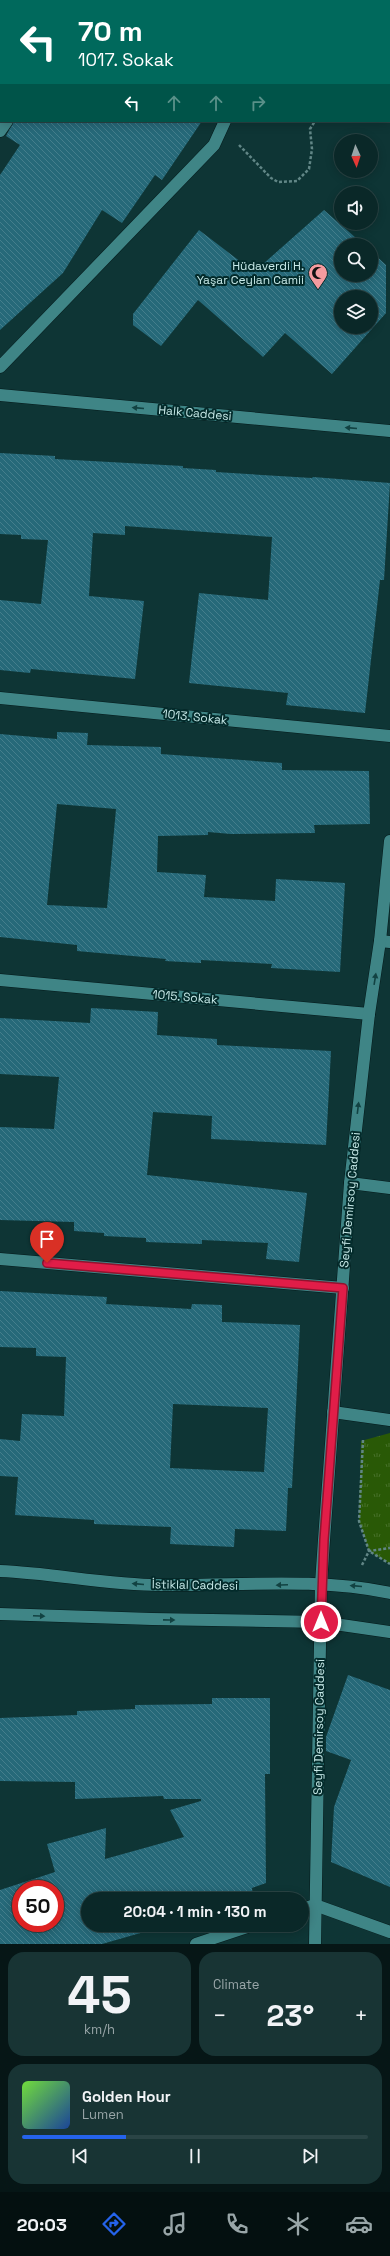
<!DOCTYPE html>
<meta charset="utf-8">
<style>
:root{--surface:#0a2828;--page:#183434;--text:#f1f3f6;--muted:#99a6a8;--line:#2a4445;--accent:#2563eb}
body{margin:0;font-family:"Space Grotesk",sans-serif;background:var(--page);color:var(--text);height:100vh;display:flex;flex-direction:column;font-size:15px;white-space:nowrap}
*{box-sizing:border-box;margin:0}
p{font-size:13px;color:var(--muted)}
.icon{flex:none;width:22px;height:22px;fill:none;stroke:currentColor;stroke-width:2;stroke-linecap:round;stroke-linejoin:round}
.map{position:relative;height:1944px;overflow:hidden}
.details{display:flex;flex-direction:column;gap:8px;padding:8px;background:#061616;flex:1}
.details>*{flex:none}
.top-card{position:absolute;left:0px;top:0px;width:390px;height:122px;box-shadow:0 2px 10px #0003,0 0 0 1px var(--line);background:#00695c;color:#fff;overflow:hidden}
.needle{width:26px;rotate:177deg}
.fabs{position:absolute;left:334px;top:134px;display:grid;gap:8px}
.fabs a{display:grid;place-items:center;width:44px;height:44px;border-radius:50%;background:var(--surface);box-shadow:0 2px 10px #0003,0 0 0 1px var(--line);font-size:20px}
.speed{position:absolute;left:12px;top:1880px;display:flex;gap:8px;font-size:20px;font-weight:700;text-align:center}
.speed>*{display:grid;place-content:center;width:52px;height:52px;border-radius:50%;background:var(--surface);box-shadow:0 2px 10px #0003,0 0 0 1px var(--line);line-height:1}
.speed .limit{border:6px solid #d22;background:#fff;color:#111}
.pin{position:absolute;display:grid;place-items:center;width:34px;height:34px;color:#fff;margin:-41px -17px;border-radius:50% 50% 50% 0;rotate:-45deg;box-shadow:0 0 4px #0007}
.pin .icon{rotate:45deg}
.me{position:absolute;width:44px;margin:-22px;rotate:0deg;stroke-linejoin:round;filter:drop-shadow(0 0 3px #0008)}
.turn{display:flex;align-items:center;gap:14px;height:84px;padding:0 12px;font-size:18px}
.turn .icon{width:52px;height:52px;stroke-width:2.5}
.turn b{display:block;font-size:28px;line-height:34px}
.lanes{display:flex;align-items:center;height:38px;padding:0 12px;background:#0003;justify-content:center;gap:20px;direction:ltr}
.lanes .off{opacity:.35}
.big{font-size:30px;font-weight:700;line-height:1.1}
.details .widget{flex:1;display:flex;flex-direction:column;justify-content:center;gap:6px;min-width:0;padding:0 14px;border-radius:16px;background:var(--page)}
.details .dial{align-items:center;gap:0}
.dial b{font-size:52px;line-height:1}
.song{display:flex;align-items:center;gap:12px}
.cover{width:48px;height:48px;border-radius:6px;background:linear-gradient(135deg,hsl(100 70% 55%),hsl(220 70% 35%))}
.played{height:4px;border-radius:2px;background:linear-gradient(90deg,var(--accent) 30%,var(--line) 30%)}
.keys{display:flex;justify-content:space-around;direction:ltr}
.heat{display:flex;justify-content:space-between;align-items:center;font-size:22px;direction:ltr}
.details .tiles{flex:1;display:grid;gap:8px;grid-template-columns:1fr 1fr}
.widget:last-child{grid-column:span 2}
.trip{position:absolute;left:81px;top:1892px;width:228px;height:40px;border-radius:20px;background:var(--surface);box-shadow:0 2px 10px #0003,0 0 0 1px var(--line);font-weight:700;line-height:40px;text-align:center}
.tabs{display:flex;height:64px;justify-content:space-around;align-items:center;background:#041010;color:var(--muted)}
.tabs .icon{width:28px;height:28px}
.tabs .current{color:var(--accent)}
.tabs b{font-size:18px;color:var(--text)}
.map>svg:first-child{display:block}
</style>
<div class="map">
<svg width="390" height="1944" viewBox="0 0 390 1944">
<defs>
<pattern id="park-tufts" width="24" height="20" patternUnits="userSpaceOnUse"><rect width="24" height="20" fill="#295906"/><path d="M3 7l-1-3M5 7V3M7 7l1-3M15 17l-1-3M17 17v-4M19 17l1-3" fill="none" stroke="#47712a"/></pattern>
<pattern id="building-back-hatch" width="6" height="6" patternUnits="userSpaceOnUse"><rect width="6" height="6" fill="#266979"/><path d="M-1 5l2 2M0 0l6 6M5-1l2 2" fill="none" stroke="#447e8c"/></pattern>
</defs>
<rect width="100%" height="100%" fill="#0e3535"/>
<polygon fill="url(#park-tufts)" points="390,1433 390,1564 369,1551 359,1521 361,1441"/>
<g fill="url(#building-back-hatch)" fill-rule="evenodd">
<polygon points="14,121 202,121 162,180 155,175 122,223 102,210 63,273 0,330 0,175 20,145 6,136"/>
<path d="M324,210L364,245H341V275H371V251L386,265V313L332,374L285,333L263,357L198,300L161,346L133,325V314L199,230L254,272ZM341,297H371V327H341Z"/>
<polygon points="0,453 55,456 55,459 183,466 183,468 216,470 216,472 312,478 313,477 390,483 384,580 380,580 365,713 286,705 288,693 189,683 199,593 268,600 272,537 125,526 125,535 93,533 89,596 144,601 135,679 31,669 30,673 0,670 0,600 41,604 48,540 21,539 21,535 0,534"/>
<path d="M57,732L88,733L87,745L161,747V754L282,763V770L369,771L370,824L314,825L315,833L231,834L208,832V835L158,836L157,872L206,875L204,897L275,901L276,879L345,883L340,972L271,968L272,964L201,960V963L165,961L166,959L77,951V945L0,937V734L57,739ZM57,804L116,809L107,908L47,905Z"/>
<polygon points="91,1008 158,1012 157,1035 217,1039 217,1045 331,1051 326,1145 211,1139 212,1116 153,1112 147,1175 307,1193 299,1262 266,1259 268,1243 202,1240 202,1244 146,1242 146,1238 104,1236 104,1233 74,1231 74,1222 0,1220 0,1127 54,1129 59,1077 0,1074 0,1018 90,1023"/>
<path d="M0,1291L107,1297L106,1304L191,1309L192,1304L222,1305V1322L300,1325L292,1488H288L286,1531L235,1529L234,1547L170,1544L171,1527L94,1524V1520L15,1515L18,1477L0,1476V1439L20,1441L22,1414L64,1416L66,1357L36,1356V1348L0,1347ZM173,1404L268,1408L264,1472L170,1468Z"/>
<polygon points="348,1675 390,1690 390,1887 331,1862 334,1807 351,1760 326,1751 326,1737"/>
<path d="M212,1698H270V1774H265L266,1883L252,1888L253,1898L249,1899H88V1925H157L143,1929L144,1932L102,1944H0V1890L55,1872L47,1844L106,1828L105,1859L184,1837L170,1810L201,1801V1799H164L163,1796L75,1799V1782L0,1781V1718L77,1715V1711L135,1709V1705L212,1704ZM21,1889H55V1923H21Z"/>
</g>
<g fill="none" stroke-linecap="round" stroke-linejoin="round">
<g stroke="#051a1b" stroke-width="13">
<g id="street">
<polyline points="84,1 85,0"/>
<polyline points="282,1 283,0"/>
<polyline points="0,131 7,121"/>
<polyline points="0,367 214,145 225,121"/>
<polyline points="0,698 390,736"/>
<polyline points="380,941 390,942"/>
<polyline points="0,980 369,1014"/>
<polyline points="350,1183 390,1188"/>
<polyline points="0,1259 343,1288"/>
<polyline points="333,1412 390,1420"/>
<polyline points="302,1909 315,1905 390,1932"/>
<polyline points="196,1944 253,1925"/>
</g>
</g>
<g stroke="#051a1b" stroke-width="13">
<g id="secondary">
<polyline points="0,395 390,431"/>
<path d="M0,1571C53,1573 107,1585 160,1585C237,1586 315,1577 390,1593"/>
<polyline points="0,1614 152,1619 321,1622 390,1632"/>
<polyline points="315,1944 321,1584 324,1540 350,1183 369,1014 380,941 390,841"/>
</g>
</g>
<g stroke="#618686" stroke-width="2.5" stroke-dasharray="3 2" stroke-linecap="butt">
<polyline points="389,18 390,17"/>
<polyline points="239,145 271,178 278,182 297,181 309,169 312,149 310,129 315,121"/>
<polyline points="363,1440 359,1521 369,1551 390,1564"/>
<polyline points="362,1565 369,1551 390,1548"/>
</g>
<use href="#street" stroke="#3f8586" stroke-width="12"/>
<use href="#secondary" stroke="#3f8586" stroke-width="12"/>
</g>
<defs><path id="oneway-solid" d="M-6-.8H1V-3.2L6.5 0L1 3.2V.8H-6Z"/></defs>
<g fill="#124242">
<use href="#oneway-solid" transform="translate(138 408) rotate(-175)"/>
<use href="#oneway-solid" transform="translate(351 428) rotate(-175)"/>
<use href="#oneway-solid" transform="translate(375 979) rotate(-81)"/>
<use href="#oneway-solid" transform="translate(358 1108) rotate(-83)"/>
<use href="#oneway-solid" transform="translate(138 1584) rotate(-175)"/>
<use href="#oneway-solid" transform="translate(282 1585) rotate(178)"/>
<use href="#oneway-solid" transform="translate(356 1586) rotate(-175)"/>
<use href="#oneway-solid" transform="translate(39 1616) rotate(2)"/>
<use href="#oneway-solid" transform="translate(169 1620) rotate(1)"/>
</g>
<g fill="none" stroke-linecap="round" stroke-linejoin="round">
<g stroke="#92132f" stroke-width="10">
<polyline id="route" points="47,1263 343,1288 324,1540 321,1622"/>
</g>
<use href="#route" stroke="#e11d48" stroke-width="7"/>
</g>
<defs>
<g id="mosque-pin" transform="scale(1)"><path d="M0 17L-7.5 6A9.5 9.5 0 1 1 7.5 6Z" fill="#f49b9f" stroke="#032b2b"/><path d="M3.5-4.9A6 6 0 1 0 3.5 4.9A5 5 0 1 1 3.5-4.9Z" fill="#111"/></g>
</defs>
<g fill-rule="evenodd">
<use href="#mosque-pin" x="318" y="273"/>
</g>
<g text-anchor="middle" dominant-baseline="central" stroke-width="4" stroke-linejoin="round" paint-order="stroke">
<g font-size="12" fill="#c7e9e8" stroke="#032b2b" text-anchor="end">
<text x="304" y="266">Hüdaverdi H.<tspan x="304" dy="14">Yaşar Ceylan Camii</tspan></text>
</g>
<g font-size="12" fill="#c7e9e8" stroke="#032b2b">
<text transform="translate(195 413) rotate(5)">Halk Caddesi</text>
<text transform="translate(195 717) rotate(6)">1013. Sokak</text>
<text transform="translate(185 997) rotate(5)">1015. Sokak</text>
<text transform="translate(350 1200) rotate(-85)">Seyfi Demirsoy Caddesi</text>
<text transform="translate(195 1585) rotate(1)">İstiklal Caddesi</text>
<text transform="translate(319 1727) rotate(-89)">Seyfi Demirsoy Caddesi</text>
</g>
</g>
</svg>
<div class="fabs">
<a><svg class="needle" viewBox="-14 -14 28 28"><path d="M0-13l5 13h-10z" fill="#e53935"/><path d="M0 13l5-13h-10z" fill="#99a6a8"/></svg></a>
<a><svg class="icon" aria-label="sound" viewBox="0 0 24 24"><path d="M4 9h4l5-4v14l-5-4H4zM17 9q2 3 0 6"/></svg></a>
<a><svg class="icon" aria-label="search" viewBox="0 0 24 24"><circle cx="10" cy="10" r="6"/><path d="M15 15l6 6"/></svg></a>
<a><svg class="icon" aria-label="layers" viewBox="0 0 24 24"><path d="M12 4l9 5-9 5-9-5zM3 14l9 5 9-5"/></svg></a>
</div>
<div class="speed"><div class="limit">50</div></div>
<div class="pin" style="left:47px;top:1263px;background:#d93025"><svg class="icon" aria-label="arrive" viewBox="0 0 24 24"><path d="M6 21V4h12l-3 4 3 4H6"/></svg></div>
<svg class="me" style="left:321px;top:1622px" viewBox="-20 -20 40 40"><circle r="17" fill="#e11d48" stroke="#fff" stroke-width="3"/><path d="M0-11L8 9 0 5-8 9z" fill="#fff"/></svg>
<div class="trip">20:04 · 1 min · 130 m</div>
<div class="top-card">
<div class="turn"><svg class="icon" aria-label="left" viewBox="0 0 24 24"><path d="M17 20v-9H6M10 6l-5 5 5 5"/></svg><div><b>70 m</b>1017. Sokak</div></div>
<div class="lanes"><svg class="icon" aria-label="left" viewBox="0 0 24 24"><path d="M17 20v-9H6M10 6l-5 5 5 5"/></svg><svg class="icon off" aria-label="ahead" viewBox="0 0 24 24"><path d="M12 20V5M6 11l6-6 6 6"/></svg><svg class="icon off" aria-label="ahead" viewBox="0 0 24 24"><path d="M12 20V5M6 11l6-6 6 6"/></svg><svg class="icon off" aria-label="right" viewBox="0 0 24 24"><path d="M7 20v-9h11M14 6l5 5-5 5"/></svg></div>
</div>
</div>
<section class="details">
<div class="tiles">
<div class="widget dial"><b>45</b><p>km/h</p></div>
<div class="widget"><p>Climate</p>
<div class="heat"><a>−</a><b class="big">23°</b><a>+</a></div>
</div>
<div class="widget">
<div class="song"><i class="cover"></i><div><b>Golden Hour</b><p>Lumen</p></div></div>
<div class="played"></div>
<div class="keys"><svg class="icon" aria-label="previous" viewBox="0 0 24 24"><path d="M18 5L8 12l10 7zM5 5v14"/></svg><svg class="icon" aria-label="pause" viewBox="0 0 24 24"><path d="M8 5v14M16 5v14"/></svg><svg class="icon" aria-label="next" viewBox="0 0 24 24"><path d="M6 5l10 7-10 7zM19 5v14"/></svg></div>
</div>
</div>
</section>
<nav class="tabs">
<b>20:03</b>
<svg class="icon current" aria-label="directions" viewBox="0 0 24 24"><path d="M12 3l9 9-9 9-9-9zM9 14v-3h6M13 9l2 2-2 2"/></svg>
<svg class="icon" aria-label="music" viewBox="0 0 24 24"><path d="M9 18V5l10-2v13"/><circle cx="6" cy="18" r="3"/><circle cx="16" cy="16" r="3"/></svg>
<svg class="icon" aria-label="phone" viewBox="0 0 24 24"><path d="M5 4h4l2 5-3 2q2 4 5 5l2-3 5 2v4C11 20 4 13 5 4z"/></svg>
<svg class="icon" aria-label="climate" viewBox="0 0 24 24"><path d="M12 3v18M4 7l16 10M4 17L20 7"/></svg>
<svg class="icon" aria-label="car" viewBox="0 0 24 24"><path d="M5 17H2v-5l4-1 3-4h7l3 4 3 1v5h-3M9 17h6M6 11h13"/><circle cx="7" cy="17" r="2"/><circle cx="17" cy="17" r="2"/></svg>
</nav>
